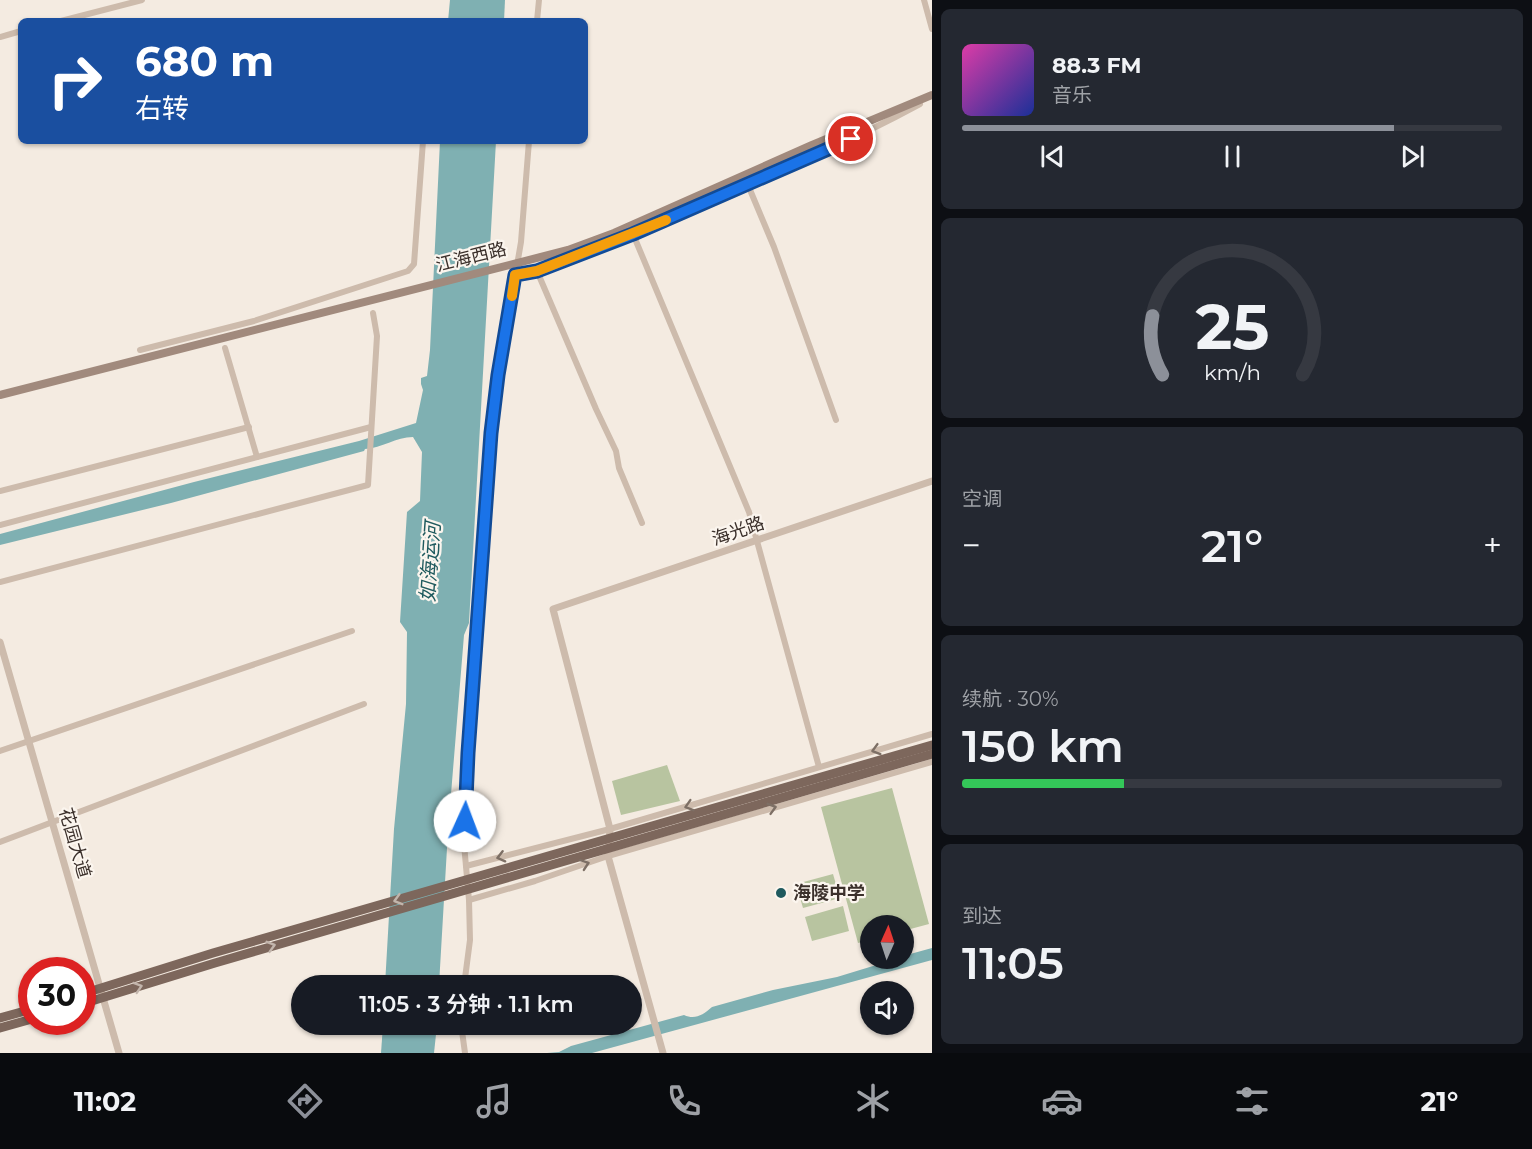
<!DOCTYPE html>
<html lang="zh">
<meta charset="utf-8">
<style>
:root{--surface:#171b24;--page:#242831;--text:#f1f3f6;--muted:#9ea1a6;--line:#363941;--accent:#8c9099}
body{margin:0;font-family:Montserrat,"Noto Sans SC",sans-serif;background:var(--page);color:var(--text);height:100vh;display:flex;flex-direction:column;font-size:22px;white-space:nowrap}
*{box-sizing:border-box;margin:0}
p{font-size:20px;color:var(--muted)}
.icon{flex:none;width:33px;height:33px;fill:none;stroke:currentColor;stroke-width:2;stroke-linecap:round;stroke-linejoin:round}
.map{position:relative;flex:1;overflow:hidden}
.panel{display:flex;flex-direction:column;gap:9px;padding:9px;background:#0d0f14;width:600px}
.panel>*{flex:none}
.banner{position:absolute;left:18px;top:18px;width:570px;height:126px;border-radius:9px;box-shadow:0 2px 4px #0004;background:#1a4fa0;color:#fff;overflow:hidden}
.needle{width:39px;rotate:3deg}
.fabs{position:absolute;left:860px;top:915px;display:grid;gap:12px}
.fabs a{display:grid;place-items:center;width:54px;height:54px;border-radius:50%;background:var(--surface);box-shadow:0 2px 4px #0004;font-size:30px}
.speed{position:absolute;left:18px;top:957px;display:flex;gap:12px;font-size:30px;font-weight:700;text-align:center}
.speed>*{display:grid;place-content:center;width:78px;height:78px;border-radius:50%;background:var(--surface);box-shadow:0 2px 4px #0004;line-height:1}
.speed .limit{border:9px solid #d22;background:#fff;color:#111}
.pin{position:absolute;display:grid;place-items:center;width:51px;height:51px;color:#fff;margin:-26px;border:3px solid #fff;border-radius:50%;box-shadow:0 2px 6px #0007}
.me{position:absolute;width:66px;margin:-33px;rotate:2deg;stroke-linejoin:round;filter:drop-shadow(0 0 4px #0008)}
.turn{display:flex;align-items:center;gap:21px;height:126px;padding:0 18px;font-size:27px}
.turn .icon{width:78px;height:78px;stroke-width:2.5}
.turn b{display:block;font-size:42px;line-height:51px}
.big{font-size:45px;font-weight:600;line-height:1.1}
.panel .card{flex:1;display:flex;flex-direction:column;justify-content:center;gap:9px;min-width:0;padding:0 21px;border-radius:9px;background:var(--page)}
.panel .dial{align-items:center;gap:0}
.dial svg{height:156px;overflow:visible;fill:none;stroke:var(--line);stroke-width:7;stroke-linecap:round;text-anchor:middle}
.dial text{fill:var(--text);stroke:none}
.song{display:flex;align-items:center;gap:18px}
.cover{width:72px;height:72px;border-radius:9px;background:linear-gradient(135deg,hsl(320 70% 55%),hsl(230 70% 35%))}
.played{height:6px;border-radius:3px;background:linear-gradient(90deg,var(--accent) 80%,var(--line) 80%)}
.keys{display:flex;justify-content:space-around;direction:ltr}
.heat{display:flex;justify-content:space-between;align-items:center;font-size:33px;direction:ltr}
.charge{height:9px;border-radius:4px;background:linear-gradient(90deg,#34c759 30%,var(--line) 0)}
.trip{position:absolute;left:291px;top:975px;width:351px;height:60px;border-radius:30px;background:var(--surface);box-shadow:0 2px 4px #0004;font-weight:600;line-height:60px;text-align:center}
.tabs{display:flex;height:96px;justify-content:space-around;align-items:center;background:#090b0e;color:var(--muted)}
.tabs .icon{width:42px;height:42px}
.tabs .active{color:var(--accent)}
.tabs b{font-size:27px;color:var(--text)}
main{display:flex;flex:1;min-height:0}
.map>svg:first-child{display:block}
</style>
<main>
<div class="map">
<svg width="932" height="1053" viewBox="0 0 932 1053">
<rect width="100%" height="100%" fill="#f4ebe1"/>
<g fill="#b8c4a0">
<polygon points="667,765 680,801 621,815 612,781"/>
<polygon points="892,788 929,924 903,931 903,926 870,926 870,940 858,943 821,807"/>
<polygon points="833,874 840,898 803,908 796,884"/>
<polygon points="843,906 849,931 812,941 805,917"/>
</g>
<g fill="#7fb0b2">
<polygon points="450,0 505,0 504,21 448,21"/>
<path d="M440,141H496L469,623L464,635L448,831L439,985H385L394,829L406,704L407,632L400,622L407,512L420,501L422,452L413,437C396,437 382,448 365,449L364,451L171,503L0,545V534L194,482L359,441L416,423L423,390L421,384V378L427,376L430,350Z"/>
<path d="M932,948V960L592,1053H547L559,1052L571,1046L684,1015C695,1020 703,1015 712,1007L773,990L837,977L896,959L903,958V956Z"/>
<polygon points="383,1025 437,1025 434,1053 381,1053"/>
</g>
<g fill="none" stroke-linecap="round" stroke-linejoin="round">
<g stroke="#cdbbac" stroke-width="6">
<polyline points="924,0 932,29"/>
<polyline points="61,21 142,0"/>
<polyline points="537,21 539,0"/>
<polyline points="0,37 21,31"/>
<polyline points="748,185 774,247 836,420"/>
<polyline points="633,234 749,512 819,767"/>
<polyline points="537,271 596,409 616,451 619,468 642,523"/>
<path d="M515,275C566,265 626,237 674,216C757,181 841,147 920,104"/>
<polyline points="225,348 257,457"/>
<polyline points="140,350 254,321 408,271 414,264 423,141"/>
<polyline points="0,491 249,427"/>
<polyline points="0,525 371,427"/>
<polyline points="0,582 368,485 377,336 373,313"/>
<polyline points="0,751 352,631"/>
<polyline points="0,842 364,704"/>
<polyline points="466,866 610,829 932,734"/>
<polyline points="469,900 535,881 608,856 932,762"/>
<polyline points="464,986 470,940 469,900 464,844 468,753 491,433 498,376 521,242 529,141"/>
<polyline points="461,1024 465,1053"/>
</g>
<g stroke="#cdbbac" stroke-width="7">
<polyline points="0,642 119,1053"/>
<polyline points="663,1053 608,856 610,829 553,609 932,481"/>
</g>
<polyline stroke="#a18a7d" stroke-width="8" points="0,395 568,250 614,233 812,145 932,95"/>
<g stroke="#7d675c" stroke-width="9">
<polyline points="82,994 213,953 932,745"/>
<polyline points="82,1004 215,963 932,754"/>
<polyline points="0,1018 32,1009"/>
<polyline points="0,1028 32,1019"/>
</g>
</g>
<defs><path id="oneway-chevron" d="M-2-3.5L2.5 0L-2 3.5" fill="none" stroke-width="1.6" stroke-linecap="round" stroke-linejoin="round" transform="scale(1.5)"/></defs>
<g stroke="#7d6f65">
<use href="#oneway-chevron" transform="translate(876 750) rotate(164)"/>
<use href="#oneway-chevron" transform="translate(689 806) rotate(163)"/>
<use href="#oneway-chevron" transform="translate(772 808) rotate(-16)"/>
<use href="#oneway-chevron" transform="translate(501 857) rotate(166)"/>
<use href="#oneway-chevron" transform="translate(585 864) rotate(-19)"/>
</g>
<g stroke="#c2b5ac">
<use href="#oneway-chevron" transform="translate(398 900) rotate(164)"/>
<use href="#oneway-chevron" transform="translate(271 946) rotate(-16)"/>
<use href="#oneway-chevron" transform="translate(138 987) rotate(-18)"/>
</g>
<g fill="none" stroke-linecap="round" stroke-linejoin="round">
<g stroke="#114b97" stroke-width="15">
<polyline id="route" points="465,821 468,753 491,433 498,375 515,275 537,271 633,234 851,139"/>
</g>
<use href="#route" stroke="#1a73e8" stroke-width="10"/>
<polyline stroke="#f59e0b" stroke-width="10" points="512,296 515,275 537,271 666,220"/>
</g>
<circle fill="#1f5a5e" stroke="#fbf5ee" stroke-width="2" cx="781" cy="893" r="6"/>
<g text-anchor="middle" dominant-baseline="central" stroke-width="4.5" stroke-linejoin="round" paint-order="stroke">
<g font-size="18" fill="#3b302b" stroke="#fbf5ee">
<text transform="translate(471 257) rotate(-14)">江海西路</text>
<text transform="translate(738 531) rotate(-19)">海光路</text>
<text transform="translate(75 843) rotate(74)">花园大道</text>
</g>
<g font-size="18" font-weight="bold" fill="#3b302b" stroke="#fbf5ee" text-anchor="start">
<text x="793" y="893">海陵中学</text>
</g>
<g font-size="20" font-style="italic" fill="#1f5a5e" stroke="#fbf5ee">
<text transform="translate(430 562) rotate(-86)">如海运河</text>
</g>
</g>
</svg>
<div class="fabs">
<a><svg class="needle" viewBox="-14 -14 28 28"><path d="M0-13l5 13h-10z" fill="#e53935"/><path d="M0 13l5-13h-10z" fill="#9ea1a6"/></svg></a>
<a><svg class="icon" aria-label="sound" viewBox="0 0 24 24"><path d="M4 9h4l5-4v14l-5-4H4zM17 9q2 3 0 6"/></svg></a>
</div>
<div class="speed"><div class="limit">30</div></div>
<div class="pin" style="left:851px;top:139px;background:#d93025"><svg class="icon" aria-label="arrive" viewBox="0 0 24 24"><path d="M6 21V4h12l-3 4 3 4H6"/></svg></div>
<svg class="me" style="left:465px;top:821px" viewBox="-20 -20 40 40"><circle r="19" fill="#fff"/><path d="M0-13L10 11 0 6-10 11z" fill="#1a73e8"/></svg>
<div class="trip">11:05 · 3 分钟 · 1.1 km</div>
<div class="banner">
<div class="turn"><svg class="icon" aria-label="right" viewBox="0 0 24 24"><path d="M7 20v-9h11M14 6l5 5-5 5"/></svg><div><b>680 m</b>右转</div></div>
</div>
</div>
<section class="panel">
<div class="card">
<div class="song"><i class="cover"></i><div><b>88.3 FM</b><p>音乐</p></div></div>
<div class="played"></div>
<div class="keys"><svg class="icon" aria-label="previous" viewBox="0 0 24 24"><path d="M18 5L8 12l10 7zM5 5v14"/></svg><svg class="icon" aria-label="pause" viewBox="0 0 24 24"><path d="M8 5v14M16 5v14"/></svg><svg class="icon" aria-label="next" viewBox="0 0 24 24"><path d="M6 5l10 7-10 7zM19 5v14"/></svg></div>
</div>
<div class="card dial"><svg viewBox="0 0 100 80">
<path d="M14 69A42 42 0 1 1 86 69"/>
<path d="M14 69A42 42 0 0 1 9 39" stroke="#8c9099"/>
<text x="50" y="56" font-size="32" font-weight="700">25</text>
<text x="50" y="72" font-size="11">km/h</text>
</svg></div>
<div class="card"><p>空调</p>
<div class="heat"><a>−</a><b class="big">21°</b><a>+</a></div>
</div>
<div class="card"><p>续航 · 30%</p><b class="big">150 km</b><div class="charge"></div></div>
<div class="card"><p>到达</p><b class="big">11:05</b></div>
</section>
</main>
<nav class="tabs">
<b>11:02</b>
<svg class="icon active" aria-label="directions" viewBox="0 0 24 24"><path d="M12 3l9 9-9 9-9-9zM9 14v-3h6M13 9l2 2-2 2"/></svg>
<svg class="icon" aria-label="music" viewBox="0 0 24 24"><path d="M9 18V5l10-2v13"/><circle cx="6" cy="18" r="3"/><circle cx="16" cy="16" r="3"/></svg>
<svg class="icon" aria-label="phone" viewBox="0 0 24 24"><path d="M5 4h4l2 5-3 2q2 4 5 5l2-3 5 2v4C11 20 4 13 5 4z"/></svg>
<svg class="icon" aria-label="climate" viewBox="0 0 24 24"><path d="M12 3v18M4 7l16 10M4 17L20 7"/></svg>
<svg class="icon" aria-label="car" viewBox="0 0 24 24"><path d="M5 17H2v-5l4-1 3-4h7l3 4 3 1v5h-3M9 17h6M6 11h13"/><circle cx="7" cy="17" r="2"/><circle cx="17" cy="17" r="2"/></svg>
<svg class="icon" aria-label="filters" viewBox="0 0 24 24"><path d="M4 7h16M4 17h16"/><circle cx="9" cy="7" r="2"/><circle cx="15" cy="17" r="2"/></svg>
<b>21°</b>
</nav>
